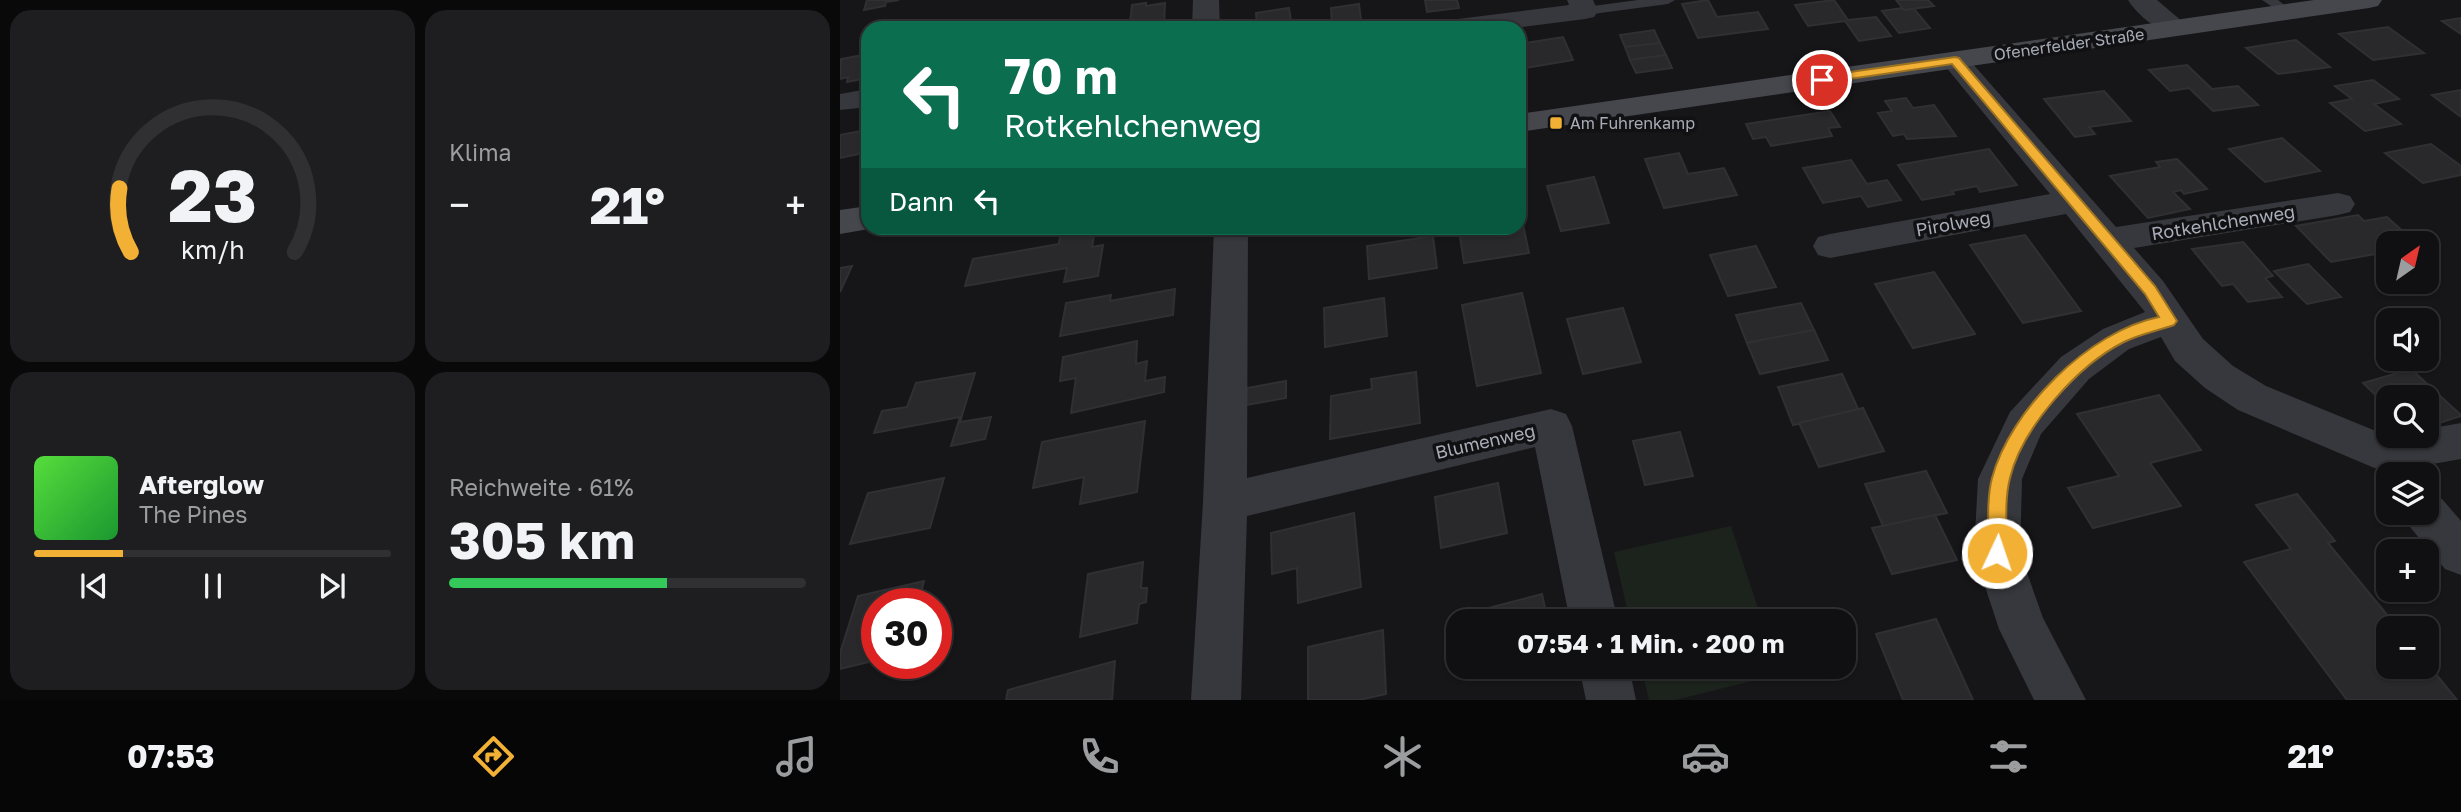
<!DOCTYPE html>
<html lang="de">
<meta charset="utf-8">
<style>
:root{--surface:#101012;--page:#1e1e20;--text:#f1f3f6;--muted:#9c9d9f;--line:#303032;--accent:#f2b134}
body{margin:0;font-family:"Golos Text",sans-serif;background:var(--page);color:var(--text);height:100vh;display:flex;flex-direction:column;font-size:26px;white-space:nowrap}
*{box-sizing:border-box;margin:0}
p{font-size:23px;color:var(--muted)}
.icon{flex:none;width:38px;height:38px;fill:none;stroke:currentColor;stroke-width:2;stroke-linecap:round;stroke-linejoin:round}
.map{position:relative;flex:1;overflow:hidden}
.sheet{display:flex;flex-direction:column;gap:10px;padding:10px;background:#09090a;width:840px}
.sheet>*{flex:none}
.top-card{position:absolute;left:21px;top:21px;width:665px;height:214px;border-radius:21px;box-shadow:0 2px 5px #0004,0 0 0 2px var(--line);background:#0b6e4f;color:#fff;overflow:hidden}
.needle{width:46px;rotate:34deg}
.tools{position:absolute;left:1536px;top:231px;display:grid;gap:14px}
.tools a{display:grid;place-items:center;width:63px;height:63px;border-radius:14px;background:var(--surface);box-shadow:0 2px 5px #0004,0 0 0 2px var(--line);font-size:35px}
.speed{position:absolute;left:21px;top:588px;display:flex;gap:14px;font-size:35px;font-weight:700;text-align:center}
.speed>*{display:grid;place-content:center;width:91px;height:91px;border-radius:50%;background:var(--surface);box-shadow:0 2px 5px #0004,0 0 0 2px var(--line);line-height:1}
.speed .limit{border:10px solid #d22;background:#fff;color:#111}
.pin{position:absolute;display:grid;place-items:center;width:60px;height:60px;color:#fff;margin:-30px;border:4px solid #fff;border-radius:50%;box-shadow:0 2px 7px #0007}
.me{position:absolute;width:77px;margin:-38px;rotate:3deg;stroke-linejoin:round;filter:drop-shadow(0 0 5px #0008)}
.turn{display:flex;align-items:center;gap:24px;height:147px;padding:0 28px;font-size:32px}
.turn .icon{width:91px;height:91px;stroke-width:2.5}
.turn b{display:block;font-size:49px;line-height:60px}
.then{display:flex;align-items:center;height:66px;padding:0 28px;background:#0003;gap:14px;font-size:26px}
.big{font-size:52px;font-weight:700;line-height:1.1}
.sheet .widget{flex:1;display:flex;flex-direction:column;justify-content:center;gap:10px;min-width:0;padding:0 24px;border-radius:21px;background:var(--page)}
.sheet .dial{align-items:center;gap:0}
.dial svg{height:182px;overflow:visible;fill:none;stroke:var(--line);stroke-width:7;stroke-linecap:round;text-anchor:middle}
.dial text{fill:var(--text);stroke:none}
.song{display:flex;align-items:center;gap:21px}
.cover{width:84px;height:84px;border-radius:10px;background:linear-gradient(135deg,hsl(110 70% 55%),hsl(130 70% 35%))}
.played{height:7px;border-radius:4px;background:linear-gradient(90deg,var(--accent) 25%,var(--line) 25%)}
.keys{display:flex;justify-content:space-around;direction:ltr}
.heat{display:flex;justify-content:space-between;align-items:center;font-size:38px;direction:ltr}
.charge{height:10px;border-radius:5px;background:linear-gradient(90deg,#34c759 61%,var(--line) 0)}
.sheet .tiles{flex:1;display:grid;gap:10px;grid-template-columns:repeat(2,1fr)}
.trip{position:absolute;left:606px;top:609px;width:410px;height:70px;border-radius:21px;background:var(--surface);box-shadow:0 2px 5px #0004,0 0 0 2px var(--line);font-weight:700;line-height:70px;text-align:center}
.tab-bar{display:flex;height:112px;justify-content:space-around;align-items:center;background:#060607;color:var(--muted)}
.tab-bar .icon{width:49px;height:49px}
.tab-bar .current{color:var(--accent)}
.tab-bar b{font-size:32px;color:var(--text)}
main{display:flex;flex:1;min-height:0}
.map>svg:first-child{display:block}
</style>
<main>
<section class="sheet">
<div class="tiles">
<div class="widget dial"><svg viewBox="0 0 100 80">
<path d="M14 69A42 42 0 1 1 86 69"/>
<path d="M14 69A42 42 0 0 1 9 41" stroke="#f2b134"/>
<text x="50" y="56" font-size="32" font-weight="700">23</text>
<text x="50" y="72" font-size="11">km/h</text>
</svg></div>
<div class="widget"><p>Klima</p>
<div class="heat"><a>−</a><b class="big">21°</b><a>+</a></div>
</div>
<div class="widget">
<div class="song"><i class="cover"></i><div><b>Afterglow</b><p>The Pines</p></div></div>
<div class="played"></div>
<div class="keys"><svg class="icon" aria-label="previous" viewBox="0 0 24 24"><path d="M18 5L8 12l10 7zM5 5v14"/></svg><svg class="icon" aria-label="pause" viewBox="0 0 24 24"><path d="M8 5v14M16 5v14"/></svg><svg class="icon" aria-label="next" viewBox="0 0 24 24"><path d="M6 5l10 7-10 7zM19 5v14"/></svg></div>
</div>
<div class="widget"><p>Reichweite · 61%</p><b class="big">305 km</b><div class="charge"></div></div>
</div>
</section>
<div class="map">
<svg width="1621" height="700" viewBox="0 0 1621 700">
<rect width="100%" height="100%" fill="#161618"/>
<g fill="#1c231d">
<polygon points="891,526 922,621 790,621 774,552"/>
<polygon points="801,667 938,667 940,674 835,700 809,700"/>
</g>
<g fill="#29292c" stroke="#303034" stroke-width="2">
<polygon points="27,0 59,0 46,2 45,6 24,10"/>
<polygon points="585,0 617,0 619,8 587,12"/>
<polygon points="868,0 877,17 918,12 928,29 858,38 842,4"/>
<polygon points="994,0 1008,20 1036,17 1051,36 1019,41 1005,21 968,26 955,5"/>
<polygon points="1056,0 1088,0 1094,6 1064,10"/>
<polygon points="306,3 306,6 325,3 324,28 269,28 290,23 292,5"/>
<polygon points="519,4 521,20 492,24 491,8"/>
<polygon points="449,8 452,28 417,28 416,13"/>
<polygon points="1062,8 1064,10 1074,9 1090,28 1059,33 1042,11"/>
<polygon points="1621,18 1621,34 1602,21"/>
<polygon points="1548,27 1584,53 1533,60 1499,34"/>
<polygon points="814,30 820,43 785,47 780,35"/>
<polygon points="723,37 733,60 679,69 679,44"/>
<polygon points="1456,40 1490,67 1438,74 1406,48"/>
<polygon points="820,43 826,55 790,60 785,47"/>
<polygon points="28,54 28,78 7,82 8,77 0,79 1,59"/>
<polygon points="826,55 832,68 796,73 790,60"/>
<polygon points="1347,65 1372,89 1398,86 1418,105 1373,111 1349,88 1330,91 1309,70"/>
<polygon points="1533,80 1559,99 1534,104 1561,124 1525,131 1490,103 1512,99 1495,86"/>
<polygon points="1621,90 1621,117 1592,95"/>
<polygon points="1264,91 1291,121 1249,127 1255,134 1235,137 1204,99"/>
<polygon points="1066,98 1073,108 1094,105 1116,136 1067,139 1064,134 1053,136 1038,113 1052,111 1045,101"/>
<polygon points="990,111 1000,127 988,128 992,136 931,146 926,137 913,139 906,124"/>
<polygon points="26,130 19,154 0,158 0,135"/>
<polygon points="1442,138 1480,171 1425,182 1389,149"/>
<polygon points="1591,144 1621,166 1621,175 1583,183 1545,153"/>
<polygon points="1149,149 1177,185 1140,192 1137,186 1112,191 1114,194 1082,200 1058,165"/>
<polygon points="839,153 848,174 884,168 897,195 824,208 805,159"/>
<polygon points="1337,159 1367,189 1344,194 1341,190 1333,192 1350,209 1308,218 1270,176 1320,167 1316,162"/>
<polygon points="1011,160 1027,184 1047,180 1061,200 1028,207 1021,196 983,203 963,168"/>
<polygon points="754,177 769,223 721,231 707,186"/>
<polygon points="1518,215 1524,221 1547,217 1576,243 1549,243 1549,255 1547,252 1491,262 1456,226"/>
<polygon points="682,220 689,253 624,263 619,230 679,228 679,221"/>
<polygon points="255,229 252,247 263,245 258,276 224,282 227,268 125,286 133,259 219,244 220,235"/>
<polygon points="1185,235 1241,311 1183,323 1130,245"/>
<polygon points="593,236 597,268 529,279 527,246"/>
<polygon points="1403,242 1433,276 1425,278 1442,297 1408,302 1393,284 1382,286 1352,249"/>
<polygon points="916,246 936,287 888,296 870,255"/>
<polygon points="1468,264 1501,297 1467,304 1434,271"/>
<polygon points="12,266 0,292 0,268"/>
<polygon points="1094,272 1135,334 1073,348 1035,284"/>
<polygon points="335,289 333,315 220,336 226,303 271,295 270,301"/>
<polygon points="682,293 701,373 637,386 622,305"/>
<polygon points="544,298 547,336 485,347 484,308"/>
<polygon points="961,303 974,330 907,343 896,315"/>
<polygon points="783,308 801,362 743,374 727,319"/>
<polygon points="974,330 988,360 920,374 907,343"/>
<polygon points="297,341 296,364 307,361 305,381 325,377 324,392 231,413 236,378 220,381 223,357"/>
<polygon points="1571,369 1621,415 1621,416 1587,427 1587,397 1549,397 1549,408 1523,383"/>
<polygon points="576,372 580,423 490,439 491,396 532,389 531,379"/>
<polygon points="135,373 120,422 151,417 145,439 111,446 120,417 34,433 42,411 67,407 76,383"/>
<polygon points="1002,374 1019,411 953,425 938,387"/>
<polygon points="446,381 446,398 406,405 407,388"/>
<polygon points="1319,395 1361,450 1310,463 1341,506 1253,528 1228,488 1279,476 1237,414"/>
<polygon points="1023,408 1044,451 979,467 959,423"/>
<polygon points="305,421 297,492 240,504 244,477 193,488 202,442"/>
<polygon points="840,432 853,476 805,485 793,441"/>
<polygon points="1086,471 1107,513 1043,526 1025,484"/>
<polygon points="104,478 90,528 10,544 28,493"/>
<polygon points="658,483 667,533 601,548 595,497"/>
<polygon points="1457,494 1495,541 1488,543 1558,628 1549,628 1549,667 1587,667 1587,663 1617,700 1507,700 1404,562 1451,549 1416,505"/>
<polygon points="514,513 521,587 458,603 457,568 432,574 431,533"/>
<polygon points="1095,515 1117,560 1052,574 1032,528"/>
<polygon points="303,562 301,588 307,588 306,602 299,604 297,623 240,637 248,574"/>
<polygon points="84,581 78,604 37,604 37,660 0,669 0,653 18,596"/>
<polygon points="702,594 708,621 639,621 637,611"/>
<polygon points="1096,619 1133,700 1063,700 1036,634"/>
<polygon points="543,630 546,694 519,700 468,700 468,647"/>
<polygon points="275,661 272,700 166,700 168,690"/>
<polygon points="646,667 680,667 647,676"/>
</g>
<g fill="none" stroke-linecap="round" stroke-linejoin="round">
<g fill="#37383d" fill-rule="evenodd">
<polygon points="798,0 835,0 828,4 745,15 738,11 745,7"/>
<polygon points="1422,0 1438,0 1453,12 1446,16"/>
</g>
<g fill="#37383d" fill-rule="evenodd">
<polygon points="353,0 379,0 380,28 352,28"/>
<polygon points="727,0 753,0 758,11 754,17 745,19 674,28 596,28 600,22 610,20 729,5"/>
<path d="M1288,0H1317L1350,28L1346,34C1325,39 1299,17 1288,0Z"/>
<polygon points="1115,53 1125,55 1276,227 1498,193 1510,196 1515,204 1510,212 1498,215 1294,248 1323,281 1363,339 1393,366 1426,386 1548,436 1587,436 1587,429 1621,423 1621,459 1547,472 1532,467 1398,410 1365,388 1335,361 1321,337 1289,349 1249,379 1201,434 1182,479 1180,553 1203,618 1246,700 1194,700 1159,629 1134,553 1138,479 1170,412 1221,357 1263,329 1305,312 1226,214 990,258 978,255 973,246 978,237 990,234 1210,194 1101,61 1105,55"/>
<polygon points="28,89 28,107 0,110 0,94"/>
<polygon points="374,228 408,228 407,478 711,409 726,414 732,426 778,621 730,621 695,447 407,516 401,700 351,700 363,502"/>
<polygon points="1587,494 1602,499 1621,521 1621,575 1605,569 1570,527 1564,513 1587,513"/>
<polygon points="739,667 789,667 796,700 746,700"/>
</g>
<g fill="#45474d" fill-rule="evenodd">
<polygon points="1474,0 1542,0 1538,6 1529,8 679,132 679,114"/>
<polygon points="28,206 28,228 35,228 0,234 0,210"/>
</g>
</g>
<path fill="#f2b134" stroke="#9d7322" stroke-width="2" d="M1115,57L1119,58L1315,286L1337,321L1334,325C1317,331 1300,334 1284,342C1238,365 1182,428 1170,478C1164,501 1167,530 1167,553L1164,559L1157,562L1150,559L1148,553C1149,530 1146,501 1152,478C1170,410 1249,331 1319,317L1305,294L1112,64L982,83L976,80L982,76Z"/>
<rect fill="#f2b134" stroke="#111113" stroke-width="2.5" x="709" y="116" width="14" height="14" rx="3.5"/>
<g text-anchor="middle" dominant-baseline="central" stroke-width="7" stroke-linejoin="round" paint-order="stroke">
<g font-size="16" fill="#a8adb8" stroke="#111113">
<text transform="translate(1229 44) rotate(-8)">Ofenerfelder Straße</text>
</g>
<g font-size="16" fill="#a8adb8" stroke="#111113" text-anchor="start">
<text x="730" y="123">Am Fuhrenkamp</text>
</g>
<g font-size="18" fill="#a8adb8" stroke="#111113">
<text transform="translate(1383 222) rotate(-9)">Rotkehlchenweg</text>
<text transform="translate(1113 223) rotate(-10)">Pirolweg</text>
<text transform="translate(645 441) rotate(-13)">Blumenweg</text>
</g>
</g>
</svg>
<div class="tools">
<a><svg class="needle" viewBox="-14 -14 28 28"><path d="M0-13l5 13h-10z" fill="#e53935"/><path d="M0 13l5-13h-10z" fill="#9c9d9f"/></svg></a>
<a><svg class="icon" aria-label="sound" viewBox="0 0 24 24"><path d="M4 9h4l5-4v14l-5-4H4zM17 9q2 3 0 6"/></svg></a>
<a><svg class="icon" aria-label="search" viewBox="0 0 24 24"><circle cx="10" cy="10" r="6"/><path d="M15 15l6 6"/></svg></a>
<a><svg class="icon" aria-label="layers" viewBox="0 0 24 24"><path d="M12 4l9 5-9 5-9-5zM3 14l9 5 9-5"/></svg></a>
<a>+</a>
<a>−</a>
</div>
<div class="speed"><div class="limit">30</div></div>
<div class="pin" style="left:982px;top:80px;background:#d93025"><svg class="icon" aria-label="arrive" viewBox="0 0 24 24"><path d="M6 21V4h12l-3 4 3 4H6"/></svg></div>
<svg class="me" style="left:1157px;top:553px" viewBox="-20 -20 40 40"><circle r="17" fill="#f2b134" stroke="#fff" stroke-width="3"/><path d="M0-11L8 9 0 5-8 9z" fill="#fff"/></svg>
<div class="trip">07:54 · 1 Min. · 200 m</div>
<div class="top-card">
<div class="turn"><svg class="icon" aria-label="left" viewBox="0 0 24 24"><path d="M17 20v-9H6M10 6l-5 5 5 5"/></svg><div><b>70 m</b>Rotkehlchenweg</div></div>
<div class="then">Dann<svg class="icon" aria-label="left" viewBox="0 0 24 24"><path d="M17 20v-9H6M10 6l-5 5 5 5"/></svg></div>
</div>
</div>
</main>
<nav class="tab-bar">
<b>07:53</b>
<svg class="icon current" aria-label="directions" viewBox="0 0 24 24"><path d="M12 3l9 9-9 9-9-9zM9 14v-3h6M13 9l2 2-2 2"/></svg>
<svg class="icon" aria-label="music" viewBox="0 0 24 24"><path d="M9 18V5l10-2v13"/><circle cx="6" cy="18" r="3"/><circle cx="16" cy="16" r="3"/></svg>
<svg class="icon" aria-label="phone" viewBox="0 0 24 24"><path d="M5 4h4l2 5-3 2q2 4 5 5l2-3 5 2v4C11 20 4 13 5 4z"/></svg>
<svg class="icon" aria-label="climate" viewBox="0 0 24 24"><path d="M12 3v18M4 7l16 10M4 17L20 7"/></svg>
<svg class="icon" aria-label="car" viewBox="0 0 24 24"><path d="M5 17H2v-5l4-1 3-4h7l3 4 3 1v5h-3M9 17h6M6 11h13"/><circle cx="7" cy="17" r="2"/><circle cx="17" cy="17" r="2"/></svg>
<svg class="icon" aria-label="filters" viewBox="0 0 24 24"><path d="M4 7h16M4 17h16"/><circle cx="9" cy="7" r="2"/><circle cx="15" cy="17" r="2"/></svg>
<b>21°</b>
</nav>
